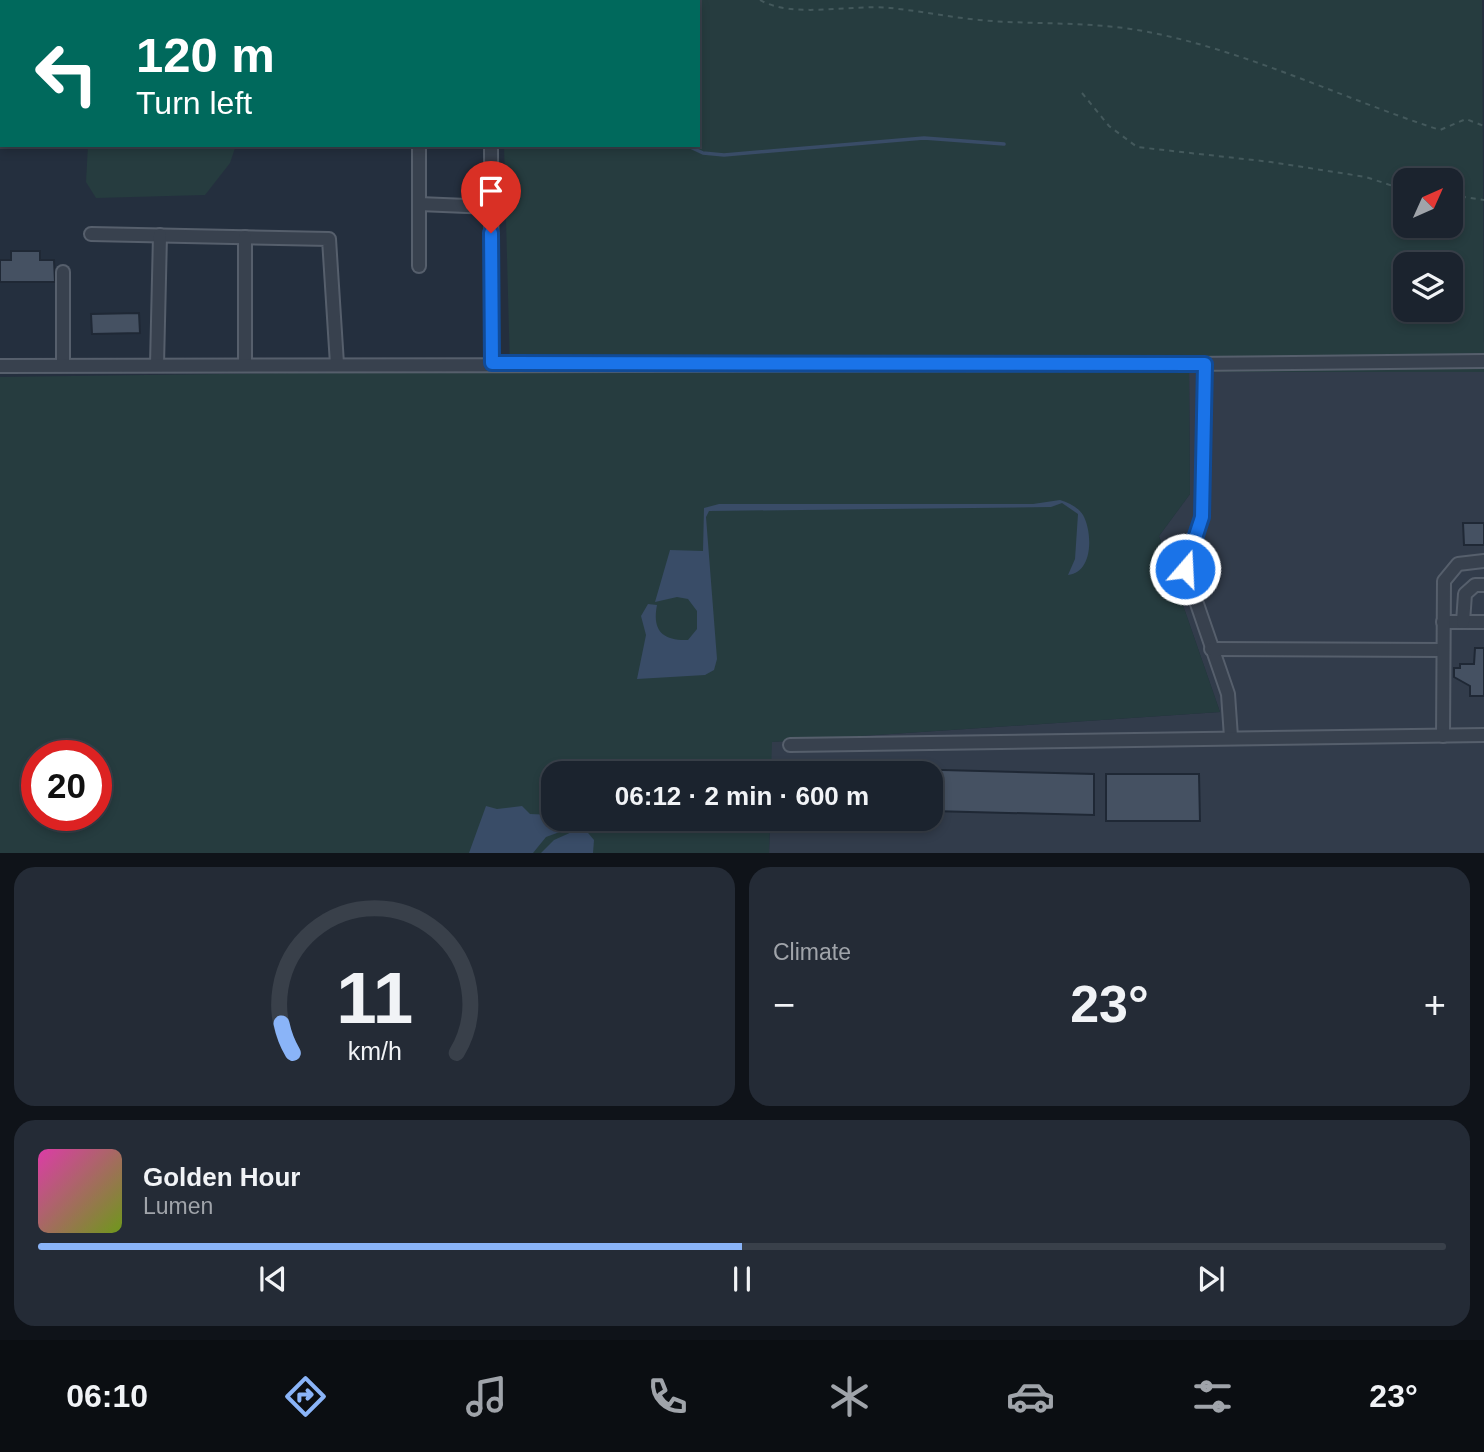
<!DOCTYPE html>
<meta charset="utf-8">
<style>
:root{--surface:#1b232e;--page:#242b36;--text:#f1f3f6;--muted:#a0a4aa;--line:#39404a;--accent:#8ab4f8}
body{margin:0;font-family:Helvetica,sans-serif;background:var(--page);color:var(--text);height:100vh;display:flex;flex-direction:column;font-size:26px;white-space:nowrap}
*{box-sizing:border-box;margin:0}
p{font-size:23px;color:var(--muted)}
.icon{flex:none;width:38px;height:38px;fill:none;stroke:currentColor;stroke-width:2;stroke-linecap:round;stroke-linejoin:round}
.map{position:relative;height:853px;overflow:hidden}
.details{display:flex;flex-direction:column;gap:14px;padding:14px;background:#0f1319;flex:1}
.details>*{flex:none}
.hud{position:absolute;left:0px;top:0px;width:700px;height:147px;box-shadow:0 4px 10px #0003,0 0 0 2px var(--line);background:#00695c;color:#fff;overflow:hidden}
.needle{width:46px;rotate:45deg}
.tools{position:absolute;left:1393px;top:168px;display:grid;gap:14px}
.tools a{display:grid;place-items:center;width:70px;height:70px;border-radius:14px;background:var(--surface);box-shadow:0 4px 10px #0003,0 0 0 2px var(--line);font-size:35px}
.speed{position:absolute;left:21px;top:740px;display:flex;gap:14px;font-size:35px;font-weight:700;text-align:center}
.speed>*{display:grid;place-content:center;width:91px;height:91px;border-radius:50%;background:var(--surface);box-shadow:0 4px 10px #0003,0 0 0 2px var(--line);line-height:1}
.speed .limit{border:10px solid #d22;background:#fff;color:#111}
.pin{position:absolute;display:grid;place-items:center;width:60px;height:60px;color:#fff;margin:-72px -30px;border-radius:50% 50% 50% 0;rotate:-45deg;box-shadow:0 0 7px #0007}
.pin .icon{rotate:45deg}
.me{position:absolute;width:77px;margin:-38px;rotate:19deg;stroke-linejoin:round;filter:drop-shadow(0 0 5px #0008)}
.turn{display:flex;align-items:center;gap:24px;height:147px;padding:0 21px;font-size:32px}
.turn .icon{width:91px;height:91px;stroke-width:2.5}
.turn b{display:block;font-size:49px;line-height:60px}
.big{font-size:52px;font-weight:700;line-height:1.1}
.details .card{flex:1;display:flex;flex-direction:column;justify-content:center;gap:10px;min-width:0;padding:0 24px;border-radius:21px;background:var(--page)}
.details .dial{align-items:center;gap:0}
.dial svg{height:182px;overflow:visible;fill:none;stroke:var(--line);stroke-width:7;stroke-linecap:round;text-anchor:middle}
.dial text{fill:var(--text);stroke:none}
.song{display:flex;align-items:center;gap:21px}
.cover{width:84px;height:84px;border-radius:10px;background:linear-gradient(135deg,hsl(320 70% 55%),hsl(80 70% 35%))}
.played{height:7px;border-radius:4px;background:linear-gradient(90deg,var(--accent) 50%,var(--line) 50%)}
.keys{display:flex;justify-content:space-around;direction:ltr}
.heat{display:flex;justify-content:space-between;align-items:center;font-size:38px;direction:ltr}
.details .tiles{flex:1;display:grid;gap:14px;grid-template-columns:1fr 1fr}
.card:last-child{grid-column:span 2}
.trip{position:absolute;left:541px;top:761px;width:402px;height:70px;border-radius:21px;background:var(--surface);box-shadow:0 4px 10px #0003,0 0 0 2px var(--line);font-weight:700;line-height:70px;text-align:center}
.tabs{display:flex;height:112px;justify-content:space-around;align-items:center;background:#0b0e12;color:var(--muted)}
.tabs .icon{width:49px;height:49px}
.tabs .selected{color:var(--accent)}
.tabs b{font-size:32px;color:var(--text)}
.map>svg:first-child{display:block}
</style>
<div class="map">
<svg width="1484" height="854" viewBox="0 0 1484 854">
<rect width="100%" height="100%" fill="#242f3e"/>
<polygon fill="#323c4b" points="1484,342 1484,853 769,854 770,819 931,819 931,774 771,773 771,742 1220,712 1159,536 1190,494 1189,372"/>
<g fill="#263c3f" fill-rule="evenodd">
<path d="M499,0H1482L1484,372H1189L1190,494L1159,536L1220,712L772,742L771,773L553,774V819H770L769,853H0V377L510,370L504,145H698V2ZM1405,180H1451V226H1405ZM1405,264H1451V310H1405ZM37,756H96V816H37Z"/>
<polygon points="88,145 236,145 230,163 205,195 96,198 86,182"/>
</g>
<g fill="#394c67">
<path d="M1060,500C1069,503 1078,507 1083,515C1093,533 1093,573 1068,575L1075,559L1078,514L1062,503L1051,507L709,511L706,517L717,659L714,670L705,675L637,679L646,635L641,616L648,604L657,605C652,630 662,641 688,640L697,629V611L688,599L677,597L655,602L670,550L703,551L704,508L719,504H1033Z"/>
<polygon points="486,806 497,809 522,806 530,814 553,815 553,819 595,819 546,837 533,853 469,853"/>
<polygon points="583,827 594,840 593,853 541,853 554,840"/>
</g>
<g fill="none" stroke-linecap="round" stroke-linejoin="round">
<polyline stroke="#394c67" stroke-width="3.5" points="686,145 703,153 724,155 924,138 1004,144"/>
</g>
<g fill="#455162" stroke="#1f2835" stroke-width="2">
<polygon points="11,251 40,251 40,260 54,260 55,282 0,282 0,260 11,260"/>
<polygon points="139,313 140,333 92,334 91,314"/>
<polygon points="1463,523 1484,523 1484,545 1464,545"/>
<polygon points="1475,648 1484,648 1484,696 1470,696 1470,686 1454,677 1454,668 1460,668 1460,664 1474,664"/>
<polygon points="773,763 876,767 876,774 773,774"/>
<polygon points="905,769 1094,774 1094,815 931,811 931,774 905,774"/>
<polygon points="1106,774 1199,774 1200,821 1106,821"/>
</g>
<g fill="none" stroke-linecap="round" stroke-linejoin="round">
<g stroke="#565f6c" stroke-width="16">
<g id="minor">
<polyline points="239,0 239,2"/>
<polyline points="325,0 325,2"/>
<polyline points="491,0 491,2"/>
<polyline points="419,2 419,0"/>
<polyline points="491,145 492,363"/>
<polyline points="419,204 491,207"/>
<polyline points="91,234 329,239 337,364"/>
<polyline points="245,237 245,364"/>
<polyline points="419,266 419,145"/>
<polyline points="63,272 63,365"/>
<polyline points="1205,364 1202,517 1185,569 1228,694 1231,737"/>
<polyline points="157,365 160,235"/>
<polyline points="0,366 1189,364 1484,361"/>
<polyline points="1443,622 1484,622"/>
<polyline points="1463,622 1465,594 1475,585 1484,585"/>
<polyline points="1211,649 1443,650"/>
<polyline points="1443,736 1444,581 1458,564 1484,561"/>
<polyline points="790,745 1484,735"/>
</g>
</g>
<g stroke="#44595c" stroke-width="2" stroke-dasharray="5 5" stroke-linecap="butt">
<path d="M760,0C793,19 850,4 890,8C920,11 949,17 979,20C1034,25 1089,21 1143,31C1246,50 1341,98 1440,130L1466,119L1484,126"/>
<polyline points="1082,93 1109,126 1137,147 1271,162 1366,177 1405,190"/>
<polyline points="1451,195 1484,200"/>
</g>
<use href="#minor" stroke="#38414e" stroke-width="12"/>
</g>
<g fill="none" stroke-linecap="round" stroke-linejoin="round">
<g stroke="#114b97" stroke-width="18">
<polyline id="route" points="491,233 492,363 1205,364 1202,517 1185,569"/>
</g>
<use href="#route" stroke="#1a73e8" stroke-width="12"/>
</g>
</svg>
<div class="tools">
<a><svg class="needle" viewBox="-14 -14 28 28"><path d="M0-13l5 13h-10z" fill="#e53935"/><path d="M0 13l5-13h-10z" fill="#a0a4aa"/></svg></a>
<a><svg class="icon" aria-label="layers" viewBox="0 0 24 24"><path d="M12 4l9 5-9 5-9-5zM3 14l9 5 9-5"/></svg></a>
</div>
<div class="speed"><div class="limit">20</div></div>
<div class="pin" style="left:491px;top:233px;background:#d93025"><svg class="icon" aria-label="arrive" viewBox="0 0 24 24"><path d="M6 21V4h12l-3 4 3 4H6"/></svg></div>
<svg class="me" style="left:1185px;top:569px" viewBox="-20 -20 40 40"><circle r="17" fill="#1a73e8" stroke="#fff" stroke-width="3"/><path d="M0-11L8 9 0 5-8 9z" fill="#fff"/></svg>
<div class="trip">06:12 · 2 min · 600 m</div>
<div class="hud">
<div class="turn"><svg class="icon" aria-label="left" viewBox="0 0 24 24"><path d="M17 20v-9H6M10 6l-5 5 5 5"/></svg><div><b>120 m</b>Turn left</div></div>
</div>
</div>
<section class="details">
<div class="tiles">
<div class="card dial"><svg viewBox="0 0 100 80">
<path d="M14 69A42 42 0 1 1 86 69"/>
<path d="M14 69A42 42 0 0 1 9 56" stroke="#8ab4f8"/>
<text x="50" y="56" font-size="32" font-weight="700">11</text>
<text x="50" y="72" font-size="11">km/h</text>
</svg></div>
<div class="card"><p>Climate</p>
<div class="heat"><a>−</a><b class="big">23°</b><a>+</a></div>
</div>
<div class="card">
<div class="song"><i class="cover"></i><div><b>Golden Hour</b><p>Lumen</p></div></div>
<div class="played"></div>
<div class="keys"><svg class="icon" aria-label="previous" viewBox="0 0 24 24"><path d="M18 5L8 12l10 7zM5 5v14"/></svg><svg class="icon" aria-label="pause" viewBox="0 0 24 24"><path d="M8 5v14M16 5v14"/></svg><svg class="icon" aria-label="next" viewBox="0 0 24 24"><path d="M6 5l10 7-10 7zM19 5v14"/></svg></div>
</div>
</div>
</section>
<nav class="tabs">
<b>06:10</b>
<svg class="icon selected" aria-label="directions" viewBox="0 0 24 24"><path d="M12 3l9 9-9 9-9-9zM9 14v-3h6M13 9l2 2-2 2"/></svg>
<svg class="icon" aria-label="music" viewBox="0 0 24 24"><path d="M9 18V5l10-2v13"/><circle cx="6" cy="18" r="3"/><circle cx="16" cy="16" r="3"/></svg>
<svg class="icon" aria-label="phone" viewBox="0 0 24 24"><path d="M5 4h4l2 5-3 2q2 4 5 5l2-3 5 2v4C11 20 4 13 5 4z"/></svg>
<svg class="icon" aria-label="climate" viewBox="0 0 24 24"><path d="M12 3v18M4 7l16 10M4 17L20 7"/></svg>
<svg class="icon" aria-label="car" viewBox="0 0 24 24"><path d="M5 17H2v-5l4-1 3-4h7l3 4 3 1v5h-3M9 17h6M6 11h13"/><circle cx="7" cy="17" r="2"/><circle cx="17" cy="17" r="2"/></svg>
<svg class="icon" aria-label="filters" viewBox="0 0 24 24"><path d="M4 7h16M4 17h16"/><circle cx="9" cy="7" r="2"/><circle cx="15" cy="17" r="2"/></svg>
<b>23°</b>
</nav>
